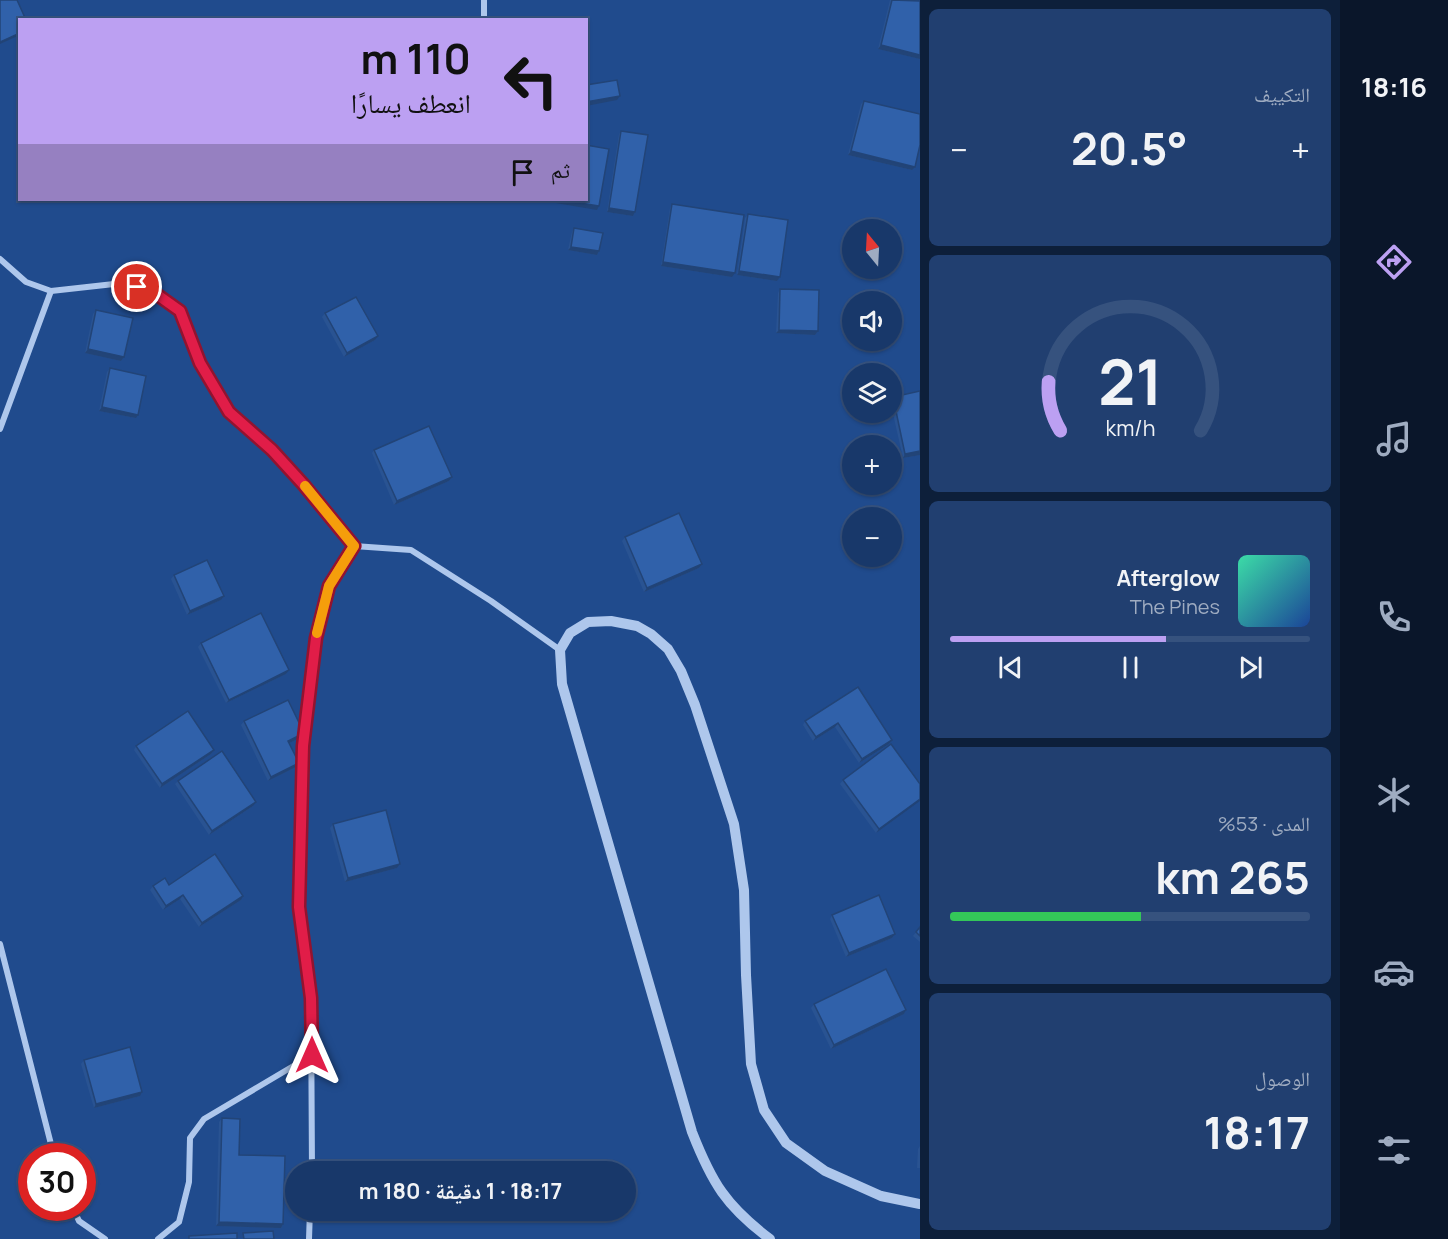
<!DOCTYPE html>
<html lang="ar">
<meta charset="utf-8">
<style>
:root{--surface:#18386a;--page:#213f70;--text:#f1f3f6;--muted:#9facc1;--line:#36527e;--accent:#bca0f2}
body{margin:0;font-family:Manrope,"Noto Naskh Arabic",sans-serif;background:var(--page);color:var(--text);direction:rtl;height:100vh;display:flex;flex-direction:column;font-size:22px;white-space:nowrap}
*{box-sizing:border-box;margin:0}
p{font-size:20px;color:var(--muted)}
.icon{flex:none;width:33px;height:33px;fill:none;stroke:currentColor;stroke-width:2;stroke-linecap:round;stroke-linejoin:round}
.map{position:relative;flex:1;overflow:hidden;direction:ltr}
.drawer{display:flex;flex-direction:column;gap:9px;padding:9px;background:#0d1f3a;width:420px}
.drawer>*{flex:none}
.banner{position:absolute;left:18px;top:18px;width:570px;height:183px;border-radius:0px;box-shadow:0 2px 4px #0004,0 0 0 2px var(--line);direction:rtl;background:#bca0f2;color:#111;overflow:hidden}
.needle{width:39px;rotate:342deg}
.buttons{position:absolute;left:842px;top:219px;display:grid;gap:12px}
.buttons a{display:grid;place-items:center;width:60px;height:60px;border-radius:50%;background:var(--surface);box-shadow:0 2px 4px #0004,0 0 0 2px var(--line);font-size:30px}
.speed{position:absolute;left:18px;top:1143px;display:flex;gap:12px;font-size:30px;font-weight:700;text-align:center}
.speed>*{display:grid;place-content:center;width:78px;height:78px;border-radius:50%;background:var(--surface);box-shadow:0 2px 4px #0004,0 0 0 2px var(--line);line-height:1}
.speed .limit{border:9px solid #d22;background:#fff;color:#111}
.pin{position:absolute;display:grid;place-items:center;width:51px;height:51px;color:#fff;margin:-26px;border:3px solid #fff;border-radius:50%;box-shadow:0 2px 6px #0007}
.me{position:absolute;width:66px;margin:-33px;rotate:0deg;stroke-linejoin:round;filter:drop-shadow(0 0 4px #0008)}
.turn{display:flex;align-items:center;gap:21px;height:126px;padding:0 18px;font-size:27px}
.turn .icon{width:78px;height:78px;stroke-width:2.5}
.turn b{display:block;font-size:42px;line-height:51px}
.then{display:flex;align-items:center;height:57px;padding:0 18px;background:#0003;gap:12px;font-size:22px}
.big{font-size:45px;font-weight:700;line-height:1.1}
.drawer .widget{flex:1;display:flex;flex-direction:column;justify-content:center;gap:9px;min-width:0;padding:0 21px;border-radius:9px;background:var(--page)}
.drawer .dial{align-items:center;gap:0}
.dial svg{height:156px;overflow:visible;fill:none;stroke:var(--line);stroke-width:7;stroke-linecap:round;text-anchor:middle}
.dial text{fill:var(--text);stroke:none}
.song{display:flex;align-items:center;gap:18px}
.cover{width:72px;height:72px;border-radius:9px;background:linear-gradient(135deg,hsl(160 70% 55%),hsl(220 70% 35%))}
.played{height:6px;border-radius:3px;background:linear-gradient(90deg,var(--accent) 60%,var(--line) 60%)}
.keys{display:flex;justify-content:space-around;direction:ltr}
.heat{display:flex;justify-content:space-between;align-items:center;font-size:33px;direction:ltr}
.charge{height:9px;border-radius:4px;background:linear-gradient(90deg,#34c759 53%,var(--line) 0)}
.trip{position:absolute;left:285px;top:1161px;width:351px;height:60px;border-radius:30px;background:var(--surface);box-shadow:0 2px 4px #0004,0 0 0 2px var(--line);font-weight:700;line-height:60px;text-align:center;direction:rtl}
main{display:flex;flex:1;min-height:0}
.tab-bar{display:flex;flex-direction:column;width:108px;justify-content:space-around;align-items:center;background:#0a162a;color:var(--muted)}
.tab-bar .icon{width:42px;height:42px}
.tab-bar .current{color:var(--accent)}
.tab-bar b{font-size:27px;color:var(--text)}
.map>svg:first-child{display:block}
</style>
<main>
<nav class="tab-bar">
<b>18:16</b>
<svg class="icon current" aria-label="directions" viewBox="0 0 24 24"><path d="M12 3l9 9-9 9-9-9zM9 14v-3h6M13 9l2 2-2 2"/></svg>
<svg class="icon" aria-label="music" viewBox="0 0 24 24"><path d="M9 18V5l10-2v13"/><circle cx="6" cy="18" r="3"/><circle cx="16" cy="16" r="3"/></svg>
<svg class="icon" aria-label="phone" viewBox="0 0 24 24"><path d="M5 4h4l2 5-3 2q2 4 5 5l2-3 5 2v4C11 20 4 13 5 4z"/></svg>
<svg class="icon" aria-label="climate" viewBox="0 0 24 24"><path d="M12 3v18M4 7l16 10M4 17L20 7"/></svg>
<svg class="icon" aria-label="car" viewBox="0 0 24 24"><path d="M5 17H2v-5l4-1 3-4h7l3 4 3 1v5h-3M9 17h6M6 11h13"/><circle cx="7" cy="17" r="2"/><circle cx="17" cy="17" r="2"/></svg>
<svg class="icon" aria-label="filters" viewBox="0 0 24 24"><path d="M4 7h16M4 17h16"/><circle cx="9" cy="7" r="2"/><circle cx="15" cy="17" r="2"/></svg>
</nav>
<section class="drawer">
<div class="widget"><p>التكييف</p>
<div class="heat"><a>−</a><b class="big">20.5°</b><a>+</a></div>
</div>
<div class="widget dial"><svg viewBox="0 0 100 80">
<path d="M14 69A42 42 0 1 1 86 69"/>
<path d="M14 69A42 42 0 0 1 8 44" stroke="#bca0f2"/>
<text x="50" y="56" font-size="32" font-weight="700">21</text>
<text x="50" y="72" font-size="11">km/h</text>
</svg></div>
<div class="widget">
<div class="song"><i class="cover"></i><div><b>Afterglow</b><p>The Pines</p></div></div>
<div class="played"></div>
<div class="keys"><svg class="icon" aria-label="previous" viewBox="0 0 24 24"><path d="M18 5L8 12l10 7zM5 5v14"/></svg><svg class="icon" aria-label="pause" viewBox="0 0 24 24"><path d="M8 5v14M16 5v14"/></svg><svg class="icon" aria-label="next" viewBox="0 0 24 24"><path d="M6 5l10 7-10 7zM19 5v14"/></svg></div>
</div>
<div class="widget"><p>المدى · 53%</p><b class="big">265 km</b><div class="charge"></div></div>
<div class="widget"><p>الوصول</p><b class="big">18:17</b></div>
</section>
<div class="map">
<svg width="920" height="1239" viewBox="0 0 920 1239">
<rect width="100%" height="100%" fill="#204b8d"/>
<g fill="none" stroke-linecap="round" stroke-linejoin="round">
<g stroke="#aec7ec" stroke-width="6">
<polyline points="484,0 484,20"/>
<polyline points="0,259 26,282 51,291 123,283 151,291 180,311 200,363 229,412 272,450 303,484 354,546"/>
<polyline points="0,429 51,291"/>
<polyline points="0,944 54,1156"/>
<polyline points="312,1172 311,998 299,907 303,746 316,638 329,586 354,546 411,550 491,601 560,650"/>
<polyline points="73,1208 79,1221 105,1239"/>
<polyline points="158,1239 179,1222 189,1182 190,1138 204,1119 312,1055"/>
<polyline points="309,1239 310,1210"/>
</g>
<path stroke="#aec7ec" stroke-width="10" d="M770,1239C726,1206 712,1183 692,1132L562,684L560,650L570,633L588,622L611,621L637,626L651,634L668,649L681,671L695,705L734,824L744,890L746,975L751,1064L764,1110L786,1143L825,1171L881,1196L920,1204"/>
</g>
<g fill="#295392">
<polygon points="890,0 920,1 920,59 878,49"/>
<polygon points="864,101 912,170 848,155 861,104"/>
<polygon points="621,131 635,212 633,216 607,212 619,134"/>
<polygon points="672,204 732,277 661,266 670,208"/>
<polygon points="748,214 780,277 777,281 737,275 745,218"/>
<polygon points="574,228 599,251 597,255 568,250 572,232"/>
<polygon points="780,289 818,331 815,335 776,333 778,293"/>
<polygon points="96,310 124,357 121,361 85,353 93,314"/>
<polygon points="325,313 375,340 344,357 322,317"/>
<polygon points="110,368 136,418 99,411 107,372"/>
<polygon points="920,391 920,455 903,458 891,405 891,400 893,397"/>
<polygon points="374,450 452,477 449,481 394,505 372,453"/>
<polygon points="625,537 702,564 699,568 644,592 622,541"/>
<polygon points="174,575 221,600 187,615 171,579"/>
<polygon points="201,643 289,670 286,674 226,703 198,647"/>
<polygon points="858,687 892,740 889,744 859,763 835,727 813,741 803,725 805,721"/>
<polygon points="244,721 304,733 302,737 289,743 299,763 296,767 268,781 241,725"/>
<polygon points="136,746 214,750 211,754 160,788 134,750"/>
<polygon points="843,780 920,784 876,833 840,784"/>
<polygon points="178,781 253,806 209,835 175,784"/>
<polygon points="333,824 400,864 397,868 345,882 330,828"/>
<polygon points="169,885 241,900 199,927 180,899 163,910 150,890 153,886"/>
<polygon points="832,915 895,934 892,938 846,957 830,919"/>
<polygon points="920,927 920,942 913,936"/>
<polygon points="814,1004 906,1010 904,1014 831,1049 811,1008"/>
<polygon points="84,1060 140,1096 94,1108 81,1064"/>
<polygon points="222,1118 239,1155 283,1224 281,1228 216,1226 219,1122"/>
<polygon points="920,1146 920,1168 917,1168 918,1149"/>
</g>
<g fill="#247">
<polygon points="20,33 20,35 0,44 0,42"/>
<polygon points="881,45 920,55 920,59 878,49"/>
<polygon points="620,96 617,100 586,106 586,102"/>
<polygon points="851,151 915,167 912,170 848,155"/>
<polygon points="552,200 561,200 599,206 597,210 550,202"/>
<polygon points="609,208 635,212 633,216 607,212"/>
<polygon points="571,247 599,251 597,255 568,250"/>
<polygon points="663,262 735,273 732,277 661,266"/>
<polygon points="739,271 780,277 777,281 737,275"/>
<polygon points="779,330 818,331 815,335 776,333"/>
<polygon points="378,336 375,340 344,357 347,353"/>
<polygon points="88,349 124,357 121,361 85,353"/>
<polygon points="102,407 138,415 136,418 99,411"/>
<polygon points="920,451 920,455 903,458 905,454"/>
<polygon points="452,477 449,481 394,505 397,501"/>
<polygon points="702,564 699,568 644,592 647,588"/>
<polygon points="224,596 221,600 187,615 190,611"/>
<polygon points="289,670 286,674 226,703 229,700"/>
<polygon points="838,723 835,727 813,741 816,737"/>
<polygon points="304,733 302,737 285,745 288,741"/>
<polygon points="892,740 889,744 859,763 862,759"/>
<polygon points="214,750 211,754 160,788 162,784"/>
<polygon points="299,763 296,767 268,781 271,777"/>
<polygon points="920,799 920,801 876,833 879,829"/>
<polygon points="256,802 253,806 209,835 212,831"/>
<polygon points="400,864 397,868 345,882 348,878"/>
<polygon points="183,895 180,899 163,910 166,906"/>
<polygon points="243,896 241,900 199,927 202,923"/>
<polygon points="895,934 892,938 846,957 849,953"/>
<polygon points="906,1010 904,1014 831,1049 834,1045"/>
<polygon points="142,1092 140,1096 94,1108 96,1104"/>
<polygon points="219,1222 283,1224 281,1228 216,1226"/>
</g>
<g fill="#3061aa" stroke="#247" stroke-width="1.5">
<polygon points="0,0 17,0 26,20 20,20 20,33 0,42"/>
<polygon points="892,0 920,1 920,55 881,45"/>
<polygon points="617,80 620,96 586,102 586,85"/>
<polygon points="864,101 920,114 920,145 915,167 851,151"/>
<polygon points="621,131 648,135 635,212 609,208"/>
<polygon points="586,145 609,149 599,206 561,200 586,200"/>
<polygon points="672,204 744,215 735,273 663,262"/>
<polygon points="748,214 788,220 780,277 739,271"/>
<polygon points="574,228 603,233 599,251 571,247"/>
<polygon points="780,289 819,290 818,331 779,330"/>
<polygon points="356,297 378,336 347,353 325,313"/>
<polygon points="96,310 133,318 124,357 88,349"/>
<polygon points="110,368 146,376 138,415 102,407"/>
<polygon points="920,391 920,451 905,454 893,397"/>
<polygon points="429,426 452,477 397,501 374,450"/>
<polygon points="679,513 702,564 647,588 625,537"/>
<polygon points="207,560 224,596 190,611 174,575"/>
<polygon points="261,613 289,670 229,700 201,643"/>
<polygon points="858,687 892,740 862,759 838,723 816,737 805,721"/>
<polygon points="288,700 304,733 288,741 299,763 271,777 244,721"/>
<polygon points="188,711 214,750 162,784 136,746"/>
<polygon points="891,744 920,784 920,799 879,829 843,780"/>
<polygon points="222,751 256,802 212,831 178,781"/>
<polygon points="386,810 400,864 348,878 333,824"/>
<polygon points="215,854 243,896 202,923 183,895 166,906 153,886 165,878 169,885"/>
<polygon points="879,895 895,934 849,953 832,915"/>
<polygon points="920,927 920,936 916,932"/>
<polygon points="886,969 906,1010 834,1045 814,1004"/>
<polygon points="130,1047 142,1092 96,1104 84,1060"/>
<polygon points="222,1118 240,1119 239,1155 285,1156 283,1224 219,1222"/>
<polygon points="273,1231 274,1239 244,1239 243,1233"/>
<polygon points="237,1233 237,1239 189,1239 189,1236"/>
</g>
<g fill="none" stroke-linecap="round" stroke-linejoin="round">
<g stroke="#92132f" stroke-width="15">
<polyline id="route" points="137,287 152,291 180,311 200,363 229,412 272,450 303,484 354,546 329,586 316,638 303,746 299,907 311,998 312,1055"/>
</g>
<use href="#route" stroke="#e11d48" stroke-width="10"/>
<polyline stroke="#f59e0b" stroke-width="10" points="305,486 354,546 329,586 317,633"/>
</g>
</svg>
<div class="buttons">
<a><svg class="needle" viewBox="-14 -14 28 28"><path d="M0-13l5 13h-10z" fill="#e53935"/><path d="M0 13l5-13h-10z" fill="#9facc1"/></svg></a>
<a><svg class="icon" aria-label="sound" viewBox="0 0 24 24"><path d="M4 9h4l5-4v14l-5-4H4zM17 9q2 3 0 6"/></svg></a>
<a><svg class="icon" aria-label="layers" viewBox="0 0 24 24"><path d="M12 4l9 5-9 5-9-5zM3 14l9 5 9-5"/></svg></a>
<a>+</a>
<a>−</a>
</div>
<div class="speed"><div class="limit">30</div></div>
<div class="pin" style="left:137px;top:287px;background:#d93025"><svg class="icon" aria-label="arrive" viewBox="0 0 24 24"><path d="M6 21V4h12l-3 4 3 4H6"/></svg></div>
<svg class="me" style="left:312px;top:1055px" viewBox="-20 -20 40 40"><path d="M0-17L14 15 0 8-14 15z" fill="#e11d48" stroke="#fff" stroke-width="4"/></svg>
<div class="trip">18:17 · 1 دقيقة · 180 m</div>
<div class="banner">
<div class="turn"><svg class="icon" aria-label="left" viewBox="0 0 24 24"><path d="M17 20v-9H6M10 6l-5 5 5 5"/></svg><div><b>110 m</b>انعطف يسارًا</div></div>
<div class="then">ثم<svg class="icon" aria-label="arrive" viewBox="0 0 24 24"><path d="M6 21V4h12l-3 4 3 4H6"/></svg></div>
</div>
</div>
</main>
